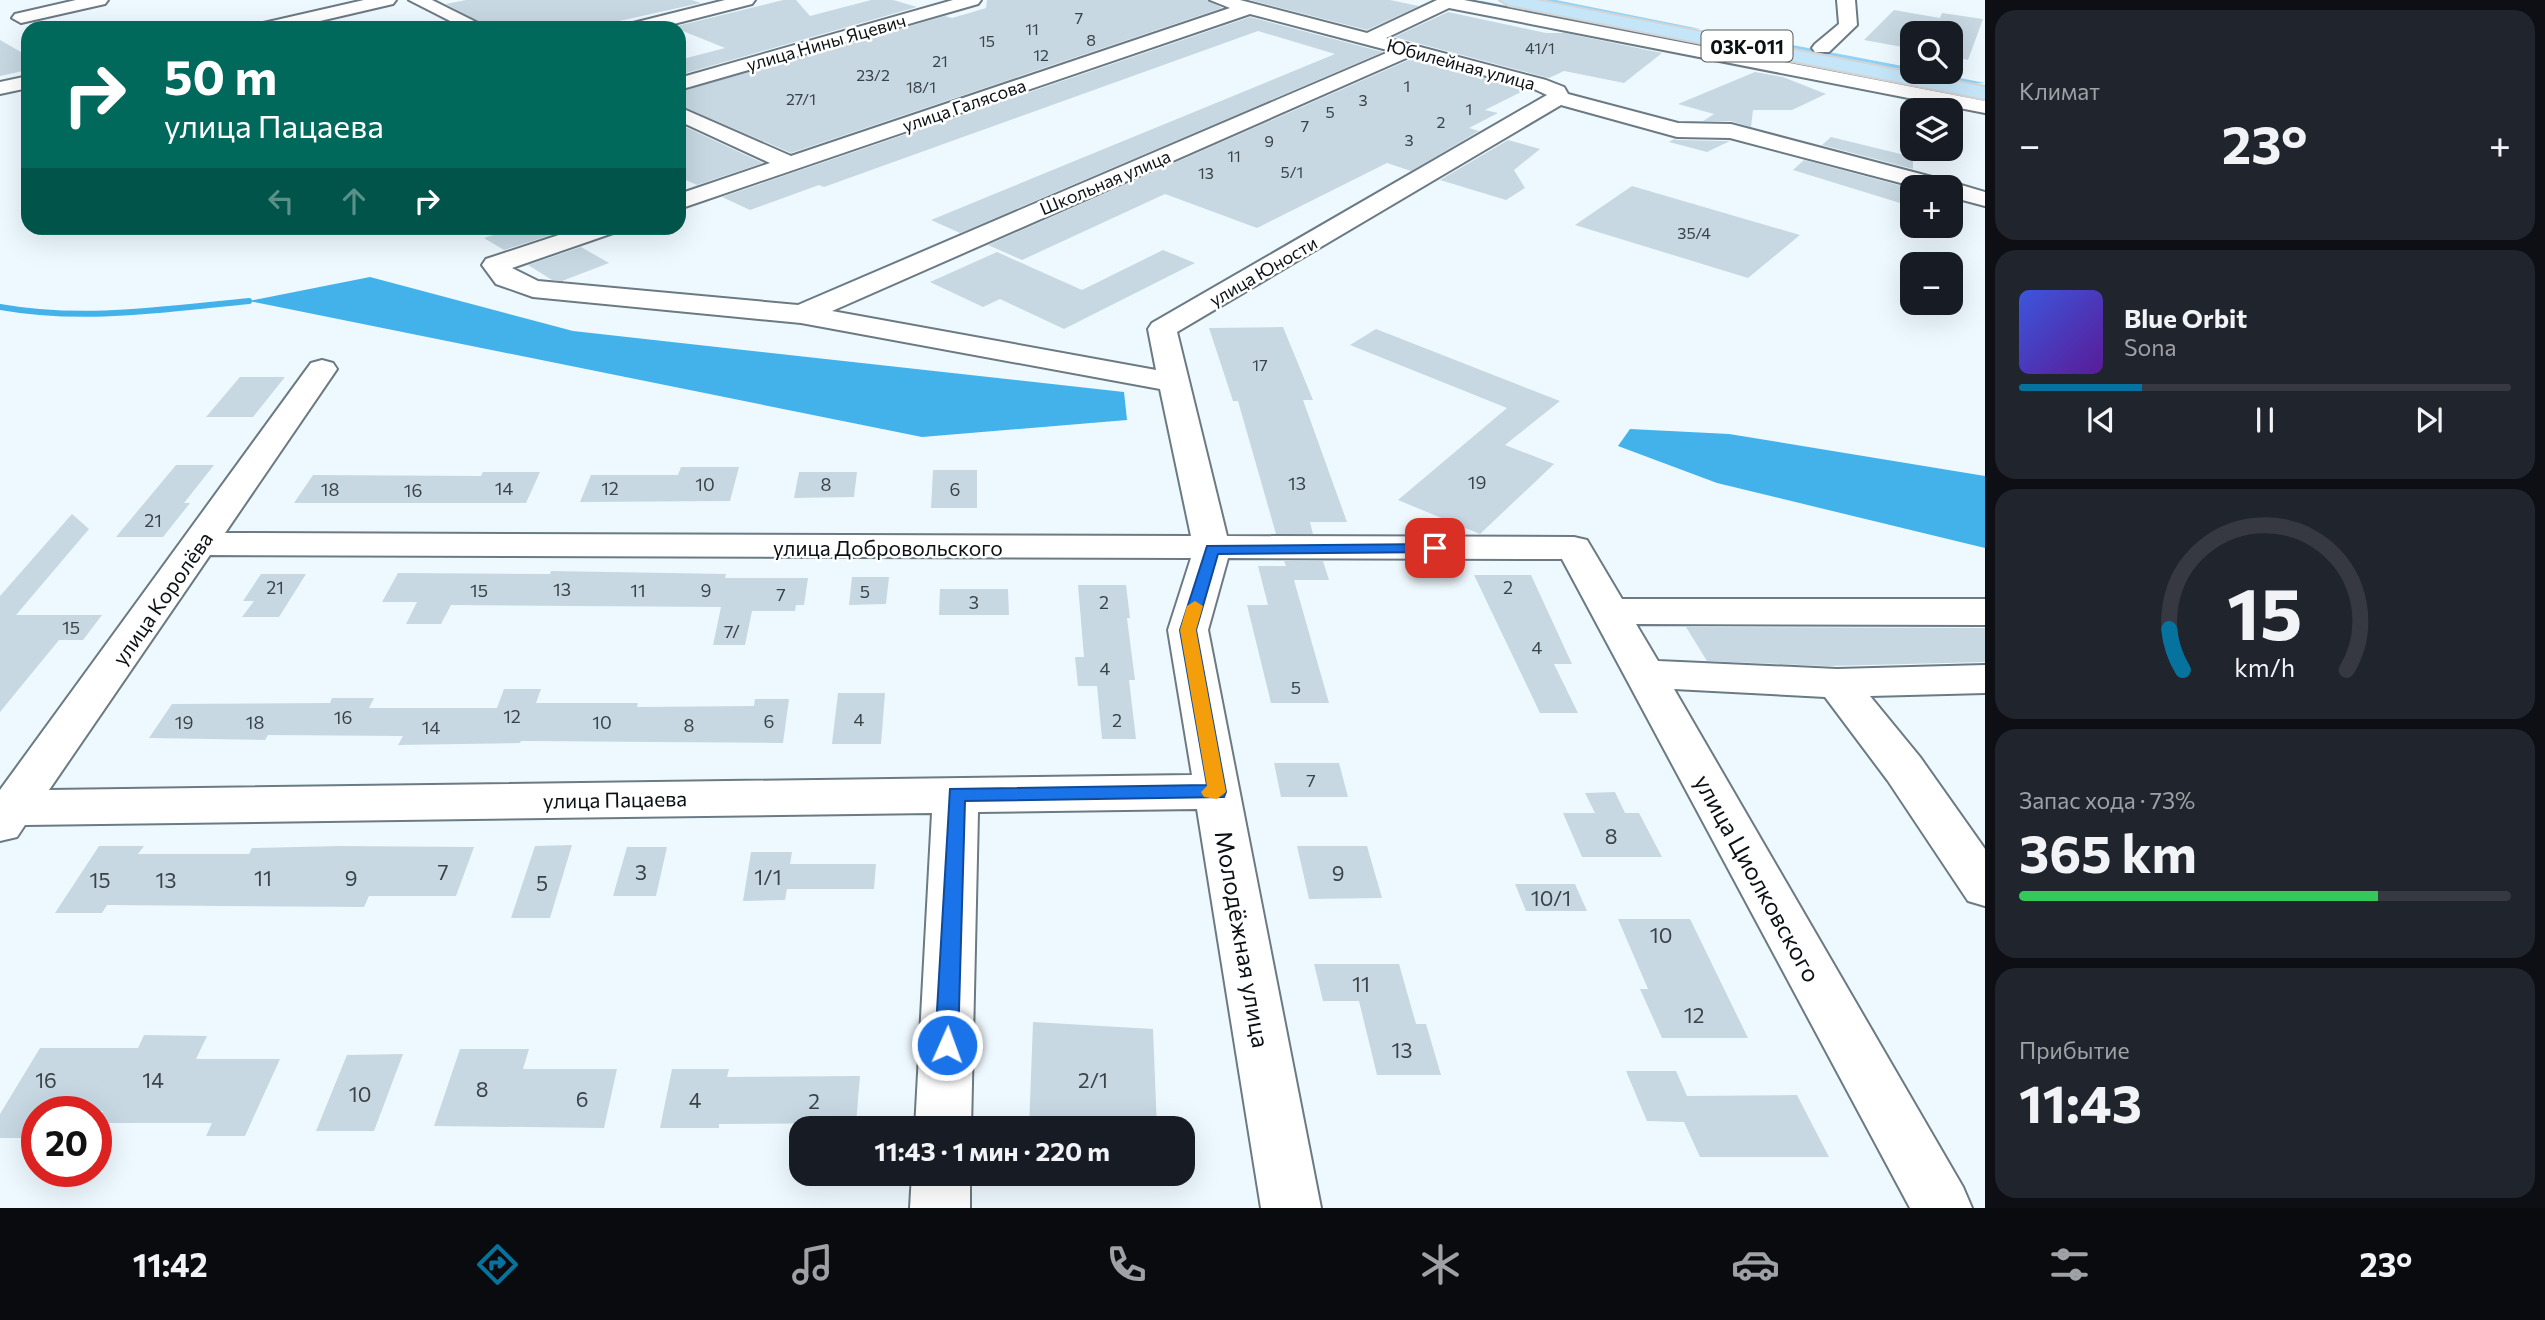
<!DOCTYPE html>
<html lang="ru">
<meta charset="utf-8">
<style>
:root{--surface:#171b24;--page:#20242c;--text:#f1f3f6;--muted:#9ea1a6;--line:#363941;--accent:#06729e}
body{margin:0;font-family:Commissioner,sans-serif;background:var(--page);color:var(--text);height:100vh;display:flex;flex-direction:column;font-size:26px;white-space:nowrap}
*{box-sizing:border-box;margin:0}
p{font-size:23px;color:var(--muted)}
.icon{flex:none;width:38px;height:38px;fill:none;stroke:currentColor;stroke-width:2;stroke-linecap:round;stroke-linejoin:round}
.map{position:relative;flex:1;overflow:hidden}
.side{display:flex;flex-direction:column;gap:10px;padding:10px;background:#0d0f14;width:560px}
.side>*{flex:none}
.hud{position:absolute;left:21px;top:21px;width:665px;height:214px;border-radius:21px;box-shadow:0 7px 28px #0002;background:#00695c;color:#fff;overflow:hidden}
.tools{position:absolute;left:1900px;top:21px;display:grid;gap:14px}
.tools a{display:grid;place-items:center;width:63px;height:63px;border-radius:14px;background:var(--surface);box-shadow:0 7px 28px #0002;font-size:35px}
.speed{position:absolute;left:21px;top:1096px;display:flex;gap:14px;font-size:35px;font-weight:700;text-align:center}
.speed>*{display:grid;place-content:center;width:91px;height:91px;border-radius:50%;background:var(--surface);box-shadow:0 7px 28px #0002;line-height:1}
.speed .limit{border:10px solid #d22;background:#fff;color:#111}
.pin{position:absolute;display:grid;place-items:center;width:60px;height:60px;color:#fff;margin:-30px;border-radius:14px;box-shadow:0 4px 10px #0006}
.me{position:absolute;width:77px;margin:-38px;rotate:2deg;stroke-linejoin:round;filter:drop-shadow(0 0 5px #0008)}
.turn{display:flex;align-items:center;gap:24px;height:147px;padding:0 28px;font-size:32px}
.turn .icon{width:91px;height:91px;stroke-width:2.5}
.turn b{display:block;font-size:49px;line-height:60px}
.lanes{display:flex;align-items:center;height:66px;padding:0 28px;background:#0003;justify-content:center;gap:35px;direction:ltr}
.lanes .off{opacity:.35}
.big{font-size:52px;font-weight:700;line-height:1.1}
.side .widget{flex:1;display:flex;flex-direction:column;justify-content:center;gap:10px;min-width:0;padding:0 24px;border-radius:21px;background:var(--page)}
.side .dial{align-items:center;gap:0}
.dial svg{height:182px;overflow:visible;fill:none;stroke:var(--line);stroke-width:7;stroke-linecap:round;text-anchor:middle}
.dial text{fill:var(--text);stroke:none}
.song{display:flex;align-items:center;gap:21px}
.cover{width:84px;height:84px;border-radius:10px;background:linear-gradient(135deg,hsl(230 70% 55%),hsl(270 70% 35%))}
.played{height:7px;border-radius:4px;background:linear-gradient(90deg,var(--accent) 25%,var(--line) 25%)}
.keys{display:flex;justify-content:space-around;direction:ltr}
.heat{display:flex;justify-content:space-between;align-items:center;font-size:38px;direction:ltr}
.charge{height:10px;border-radius:5px;background:linear-gradient(90deg,#34c759 73%,var(--line) 0)}
.trip{position:absolute;left:789px;top:1116px;width:406px;height:70px;border-radius:21px;background:var(--surface);box-shadow:0 7px 28px #0002;font-weight:700;line-height:70px;text-align:center}
.dock{display:flex;height:112px;justify-content:space-around;align-items:center;background:#090b0e;color:var(--muted)}
.dock .icon{width:49px;height:49px}
.dock .current{color:var(--accent)}
.dock b{font-size:32px;color:var(--text)}
main{display:flex;flex:1;min-height:0}
.map>svg:first-child{display:block}
</style>
<main>
<div class="map">
<svg width="1985" height="1208" viewBox="0 0 1985 1208">
<rect width="100%" height="100%" fill="#eef9ff"/>
<g fill="#8dd2f9">
<polygon points="1466,0 1482,1 1985,99 1985,105 1462,3"/>
<polygon points="1536,0 1556,0 1700,29 1682,28"/>
<polygon points="1729,33 1913,68 1913,72 1930,72 1985,83 1971,84 1738,38"/>
</g>
<g fill="#43b2ea">
<polygon points="370,277 573,331 1124,392 1127,420 922,437 249,301"/>
<polygon points="1630,429 1729,434 1985,476 1985,548 1717,483 1618,446"/>
</g>
<g fill="none" stroke-linecap="round" stroke-linejoin="round">
<path stroke="#43b2ea" stroke-width="6" d="M0,307C84,322 165,309 249,301"/>
</g>
<g fill="#c7d8e3">
<polygon points="466,0 692,0 701,3 587,28 490,28 446,4"/>
<polygon points="783,0 796,0 810,16 871,0 893,0 917,7 679,75 679,60 725,48 673,27"/>
<polygon points="987,0 1208,0 1222,8 791,153 679,105 679,92 945,16 952,18 986,8"/>
<polygon points="1250,0 1390,0 1419,6 1367,30"/>
<polygon points="1894,10 1940,18 1942,13 1983,19 1968,60 1951,56 1951,33 1913,33 1913,49 1864,40"/>
<polygon points="1448,12 1546,33 1565,33 1662,53 1624,83 1564,71 1549,78 1394,37"/>
<polygon points="1250,17 1383,52 960,233 931,220 1335,54 1258,31 824,187 819,185 750,210 722,197"/>
<polygon points="0,40 28,56 28,70 0,76"/>
<polygon points="1411,59 1527,89 1485,110 1498,113 1469,128 1479,131 1411,171 1387,163 1257,228 1165,194 1022,260 988,245"/>
<polygon points="1755,72 1783,77 1826,94 1792,110 1753,110 1751,127 1731,121 1703,121 1714,114 1678,104"/>
<polygon points="679,124 763,163 697,185 679,177"/>
<polygon points="1831,137 1913,157 1913,169 1822,145"/>
<polygon points="1674,139 1677,140 1730,141 1707,152 1669,142"/>
<polygon points="1508,140 1540,149 1514,170 1525,188 1506,200 1440,180"/>
<polygon points="1804,160 1913,189 1913,207 1793,170"/>
<polygon points="1632,186 1800,235 1748,278 1575,225"/>
<polygon points="515,228 547,228 557,233 504,250 484,238"/>
<polygon points="581,247 609,263 562,281 552,280 528,265"/>
<polygon points="1163,250 1195,263 1064,329 1000,299 983,307 930,282 997,252 1082,290"/>
<polygon points="1283,327 1313,400 1303,400 1347,522 1310,522 1313,534 1276,534 1238,401 1233,401 1209,328"/>
<polygon points="1376,329 1560,401 1505,445 1554,464 1480,534 1398,500 1507,408 1350,345"/>
<polygon points="240,377 285,377 253,417 206,417"/>
<polygon points="176,465 214,465 184,503 190,503 163,537 116,537"/>
<polygon points="681,467 739,467 730,501 580,502 591,475 678,475"/>
<polygon points="933,470 977,470 977,508 931,508"/>
<polygon points="483,472 540,472 526,503 294,503 313,475 481,476"/>
<polygon points="799,472 857,472 854,497 794,498"/>
<polygon points="72,514 89,529 16,615 102,615 83,640 59,640 0,712 0,596"/>
<polygon points="1284,561 1323,561 1329,580 1294,580 1329,703 1271,703 1247,605 1268,605 1258,566 1286,566"/>
<polygon points="551,571 726,574 725,578 808,578 804,605 796,605 795,611 752,611 745,645 713,645 721,607 451,605 441,624 406,624 417,602 382,602 398,573 550,574"/>
<polygon points="261,574 306,574 279,617 242,617 254,601 243,601"/>
<polygon points="1474,575 1531,575 1572,664 1554,664 1578,713 1540,713"/>
<polygon points="852,577 889,577 886,604 849,605"/>
<polygon points="1078,585 1126,585 1130,618 1127,618 1135,680 1129,680 1136,739 1102,739 1097,686 1078,686 1075,657 1084,657"/>
<polygon points="940,589 1008,589 1009,615 939,615"/>
<polygon points="1686,627 1985,628 1985,662 1828,666 1707,661"/>
<polygon points="504,689 541,689 536,703 638,703 637,707 754,706 755,699 789,699 783,743 521,741 520,743 398,745 403,736 268,735 265,740 149,738 172,704 330,703 332,698 374,698 369,708 497,708"/>
<polygon points="838,693 885,693 881,744 832,744"/>
<polygon points="1274,763 1339,763 1348,797 1281,797"/>
<polygon points="1615,792 1625,813 1639,813 1662,857 1582,857 1563,813 1595,813 1585,793"/>
<polygon points="572,845 550,918 511,918 535,846"/>
<polygon points="99,846 144,846 138,854 249,854 252,848 339,846 474,847 456,896 369,896 364,907 107,905 102,913 55,913"/>
<polygon points="1297,846 1367,846 1382,898 1309,899"/>
<polygon points="627,847 667,847 656,896 613,896"/>
<polygon points="751,852 792,852 790,864 876,864 874,889 787,889 785,900 743,901"/>
<polygon points="1515,884 1575,884 1587,911 1526,911"/>
<polygon points="1618,919 1690,919 1748,1038 1662,1038 1640,989 1648,989"/>
<polygon points="1314,964 1399,964 1416,1024 1426,1024 1441,1075 1377,1075 1359,1001 1323,1001"/>
<polygon points="1033,1022 1153,1029 1157,1129 1029,1129"/>
<polygon points="144,1035 207,1036 196,1059 280,1059 245,1136 206,1136 212,1123 97,1123 103,1111 37,1111 37,1138 0,1138 0,1114 40,1048 138,1048"/>
<polygon points="460,1049 529,1049 523,1069 617,1069 604,1128 434,1126"/>
<polygon points="403,1054 374,1131 316,1131 347,1055"/>
<polygon points="672,1069 729,1069 727,1077 860,1076 856,1123 719,1124 719,1128 660,1128"/>
<polygon points="1626,1071 1676,1071 1687,1096 1797,1095 1829,1157 1700,1157 1684,1122 1647,1121"/>
</g>
<g fill="none" stroke-linecap="round" stroke-linejoin="round">
<g stroke="#6b7a83" stroke-width="4">
<g id="minor">
<polygon points="76,0 108,0 105,4 21,23 12,18 15,14"/>
<polygon points="364,0 396,0 393,4 290,28 257,28 259,24"/>
<polygon points="409,0 432,0 488,28 464,28"/>
<polygon points="725,0 755,0 752,4 658,28 627,28 629,24"/>
<polygon points="953,0 981,0 978,4 679,90 679,78"/>
<path d="M1210,0H1240L1367,33L1437,0H1464L1985,101V113L1449,8L1386,38L1546,80L1564,87L1568,94L1678,123L1731,124L1951,182L1985,192V206L1951,197V187H1916L1730,138L1677,137L1561,105L1177,332L1227,536L1574,537L1587,540L1622,599H1985V625L1636,624L1658,661L1837,669L1985,665V693L1870,696L1920,757L1985,849V906L1968,901L1888,781L1825,697L1674,689L1963,1187L1972,1208H1910L1562,559L1228,558L1208,630L1321,1208H1261L1197,809L978,812L971,1129H915L932,813L25,825L17,837L0,841V790L311,363L322,360L333,363L337,369L225,533L1191,536L1160,389L801,323L533,297L496,284L482,265L486,259L580,228H616L613,233L512,268L538,281L798,305L1391,51L1250,14L679,209V194L770,163L679,121V107L791,156L1230,8ZM1411,56L1532,88L1547,95L1152,323L1148,329L1156,370L832,311ZM210,555L1191,558L1168,630L1192,775L49,790Z"/>
<polygon points="1837,0 1855,0 1857,25 1829,52 1815,52 1812,48 1815,44 1839,24"/>
<polygon points="28,76 28,88 0,94 0,82"/>
<polygon points="912,1174 970,1174 970,1208 910,1208"/>
</g>
</g>
<g stroke="#d3d4d5" stroke-width="4">
<polygon id="major" points="1500,0 1536,0 1985,87 1985,99 1509,5"/>
</g>
<use href="#minor" fill="#fff" fill-rule="evenodd"/>
<use href="#major" fill="#c5e5f8" fill-rule="evenodd"/>
</g>
<polygon fill="#1a73e8" stroke="#114b97" stroke-width="2" points="1435,544 1440,545 1440,552 1218,554 1196,630 1226,792 1224,797 965,801 958,1045 954,1052 947,1055 939,1052 935,1045 950,789 1207,785 1180,630 1207,546"/>
<polygon fill="#f59e0b" points="1195,601 1203,606 1196,630 1226,792 1217,799 1204,797 1201,792 1207,786 1180,630 1187,606"/>
<g text-anchor="middle" dominant-baseline="central" stroke-width="5" stroke-linejoin="round" paint-order="stroke">
<g font-size="16" fill="#3a4348">
<text x="1079" y="17">7</text>
<text x="1032" y="28">11</text>
<text x="1091" y="39">8</text>
<text x="987" y="40">15</text>
<text x="1540" y="47">41/1</text>
<text x="1041" y="54">12</text>
<text x="940" y="60">21</text>
<text x="873" y="74">23/2</text>
<text x="1407" y="85">1</text>
<text x="921" y="86">18/1</text>
<text x="801" y="98">27/1</text>
<text x="1363" y="99">3</text>
<text x="1469" y="108">1</text>
<text x="1330" y="111">5</text>
<text x="1441" y="121">2</text>
<text x="1305" y="125">7</text>
<text x="1409" y="139">3</text>
<text x="1269" y="140">9</text>
<text x="1234" y="155">11</text>
<text x="1292" y="171">5/1</text>
<text x="1206" y="172">13</text>
<text x="1694" y="232">35/4</text>
<text x="1260" y="364">17</text>
</g>
<g font-size="18" fill="#0b1114" stroke="#fff">
<text transform="translate(826 42) rotate(-16)">улица Нины Яцевич</text>
<text transform="translate(1461 64) rotate(15)">Юбилейная улица</text>
<text transform="translate(964 105) rotate(-19)">улица Галясова</text>
<text transform="translate(1105 182) rotate(-23)">Школьная улица</text>
<text transform="translate(1263 271) rotate(-30)">улица Юности</text>
</g>
<g font-size="18" fill="#3a4348">
<text x="1477" y="482">19</text>
<text x="1297" y="483">13</text>
<text x="705" y="484">10</text>
<text x="826" y="484">8</text>
<text x="504" y="488">14</text>
<text x="610" y="488">12</text>
<text x="330" y="489">18</text>
<text x="955" y="489">6</text>
<text x="413" y="490">16</text>
<text x="153" y="520">21</text>
<text x="275" y="587">21</text>
<text x="1508" y="587">2</text>
<text x="562" y="589">13</text>
<text x="479" y="590">15</text>
<text x="638" y="590">11</text>
<text x="706" y="590">9</text>
<text x="865" y="591">5</text>
<text x="781" y="594">7</text>
<text x="974" y="602">3</text>
<text x="1104" y="602">2</text>
<text x="71" y="627">15</text>
<text x="732" y="631">7/</text>
<text x="1537" y="647">4</text>
<text x="1105" y="668">4</text>
<text x="1296" y="687">5</text>
<text x="512" y="716">12</text>
<text x="343" y="717">16</text>
<text x="859" y="719">4</text>
<text x="1117" y="720">2</text>
<text x="769" y="721">6</text>
<text x="184" y="722">19</text>
<text x="255" y="722">18</text>
<text x="602" y="722">10</text>
<text x="689" y="725">8</text>
<text x="431" y="727">14</text>
<text x="1311" y="780">7</text>
</g>
<rect fill="#fff" stroke="#54585a" stroke-width="2" x="1701.5" y="30.5" width="91" height="31" rx="5"/>
<g font-size="19" font-weight="bold" fill="#0b1114">
<text x="1747" y="46">03К-011</text>
</g>
<g font-size="21" fill="#0b1114" stroke="#fff">
<text x="888" y="547">улица Добровольского</text>
<text transform="translate(162 598) rotate(-55)">улица Королёва</text>
<text transform="translate(615 799) rotate(-1)">улица Пацаева</text>
</g>
<g font-size="21" fill="#3a4348">
<text x="1611" y="835">8</text>
<text x="443" y="871">7</text>
<text x="641" y="871">3</text>
<text x="1338" y="872">9</text>
<text x="768" y="876">1/1</text>
<text x="263" y="877">11</text>
<text x="351" y="877">9</text>
<text x="100" y="879">15</text>
<text x="166" y="879">13</text>
<text x="542" y="882">5</text>
<text x="1551" y="897">10/1</text>
<text x="1661" y="934">10</text>
<text x="1361" y="983">11</text>
<text x="1694" y="1014">12</text>
<text x="1402" y="1049">13</text>
<text x="46" y="1079">16</text>
<text x="153" y="1079">14</text>
<text x="1093" y="1079">2/1</text>
<text x="482" y="1088">8</text>
<text x="360" y="1093">10</text>
<text x="582" y="1098">6</text>
<text x="695" y="1099">4</text>
<text x="814" y="1100">2</text>
</g>
<g font-size="24" fill="#0b1114" stroke="#fff">
<text transform="translate(1758 878) rotate(61)">улица Циолковского</text>
<text transform="translate(1243 939) rotate(80)">Молодёжная улица</text>
</g>
</g>
</svg>
<div class="tools">
<a><svg class="icon" aria-label="search" viewBox="0 0 24 24"><circle cx="10" cy="10" r="6"/><path d="M15 15l6 6"/></svg></a>
<a><svg class="icon" aria-label="layers" viewBox="0 0 24 24"><path d="M12 4l9 5-9 5-9-5zM3 14l9 5 9-5"/></svg></a>
<a>+</a>
<a>−</a>
</div>
<div class="speed"><div class="limit">20</div></div>
<div class="pin" style="left:1435px;top:548px;background:#d93025"><svg class="icon" aria-label="arrive" viewBox="0 0 24 24"><path d="M6 21V4h12l-3 4 3 4H6"/></svg></div>
<svg class="me" style="left:947px;top:1045px" viewBox="-20 -20 40 40"><circle r="17" fill="#1a73e8" stroke="#fff" stroke-width="3"/><path d="M0-11L8 9 0 5-8 9z" fill="#fff"/></svg>
<div class="trip">11:43 · 1 мин · 220 m</div>
<div class="hud">
<div class="turn"><svg class="icon" aria-label="right" viewBox="0 0 24 24"><path d="M7 20v-9h11M14 6l5 5-5 5"/></svg><div><b>50 m</b>улица Пацаева</div></div>
<div class="lanes"><svg class="icon off" aria-label="left" viewBox="0 0 24 24"><path d="M17 20v-9H6M10 6l-5 5 5 5"/></svg><svg class="icon off" aria-label="ahead" viewBox="0 0 24 24"><path d="M12 20V5M6 11l6-6 6 6"/></svg><svg class="icon" aria-label="right" viewBox="0 0 24 24"><path d="M7 20v-9h11M14 6l5 5-5 5"/></svg></div>
</div>
</div>
<section class="side">
<div class="widget"><p>Климат</p>
<div class="heat"><a>−</a><b class="big">23°</b><a>+</a></div>
</div>
<div class="widget">
<div class="song"><i class="cover"></i><div><b>Blue Orbit</b><p>Sona</p></div></div>
<div class="played"></div>
<div class="keys"><svg class="icon" aria-label="previous" viewBox="0 0 24 24"><path d="M18 5L8 12l10 7zM5 5v14"/></svg><svg class="icon" aria-label="pause" viewBox="0 0 24 24"><path d="M8 5v14M16 5v14"/></svg><svg class="icon" aria-label="next" viewBox="0 0 24 24"><path d="M6 5l10 7-10 7zM19 5v14"/></svg></div>
</div>
<div class="widget dial"><svg viewBox="0 0 100 80">
<path d="M14 69A42 42 0 1 1 86 69"/>
<path d="M14 69A42 42 0 0 1 8 51" stroke="#06729e"/>
<text x="50" y="56" font-size="32" font-weight="700">15</text>
<text x="50" y="72" font-size="11">km/h</text>
</svg></div>
<div class="widget"><p>Запас хода · 73%</p><b class="big">365 km</b><div class="charge"></div></div>
<div class="widget"><p>Прибытие</p><b class="big">11:43</b></div>
</section>
</main>
<nav class="dock">
<b>11:42</b>
<svg class="icon current" aria-label="directions" viewBox="0 0 24 24"><path d="M12 3l9 9-9 9-9-9zM9 14v-3h6M13 9l2 2-2 2"/></svg>
<svg class="icon" aria-label="music" viewBox="0 0 24 24"><path d="M9 18V5l10-2v13"/><circle cx="6" cy="18" r="3"/><circle cx="16" cy="16" r="3"/></svg>
<svg class="icon" aria-label="phone" viewBox="0 0 24 24"><path d="M5 4h4l2 5-3 2q2 4 5 5l2-3 5 2v4C11 20 4 13 5 4z"/></svg>
<svg class="icon" aria-label="climate" viewBox="0 0 24 24"><path d="M12 3v18M4 7l16 10M4 17L20 7"/></svg>
<svg class="icon" aria-label="car" viewBox="0 0 24 24"><path d="M5 17H2v-5l4-1 3-4h7l3 4 3 1v5h-3M9 17h6M6 11h13"/><circle cx="7" cy="17" r="2"/><circle cx="17" cy="17" r="2"/></svg>
<svg class="icon" aria-label="filters" viewBox="0 0 24 24"><path d="M4 7h16M4 17h16"/><circle cx="9" cy="7" r="2"/><circle cx="15" cy="17" r="2"/></svg>
<b>23°</b>
</nav>
